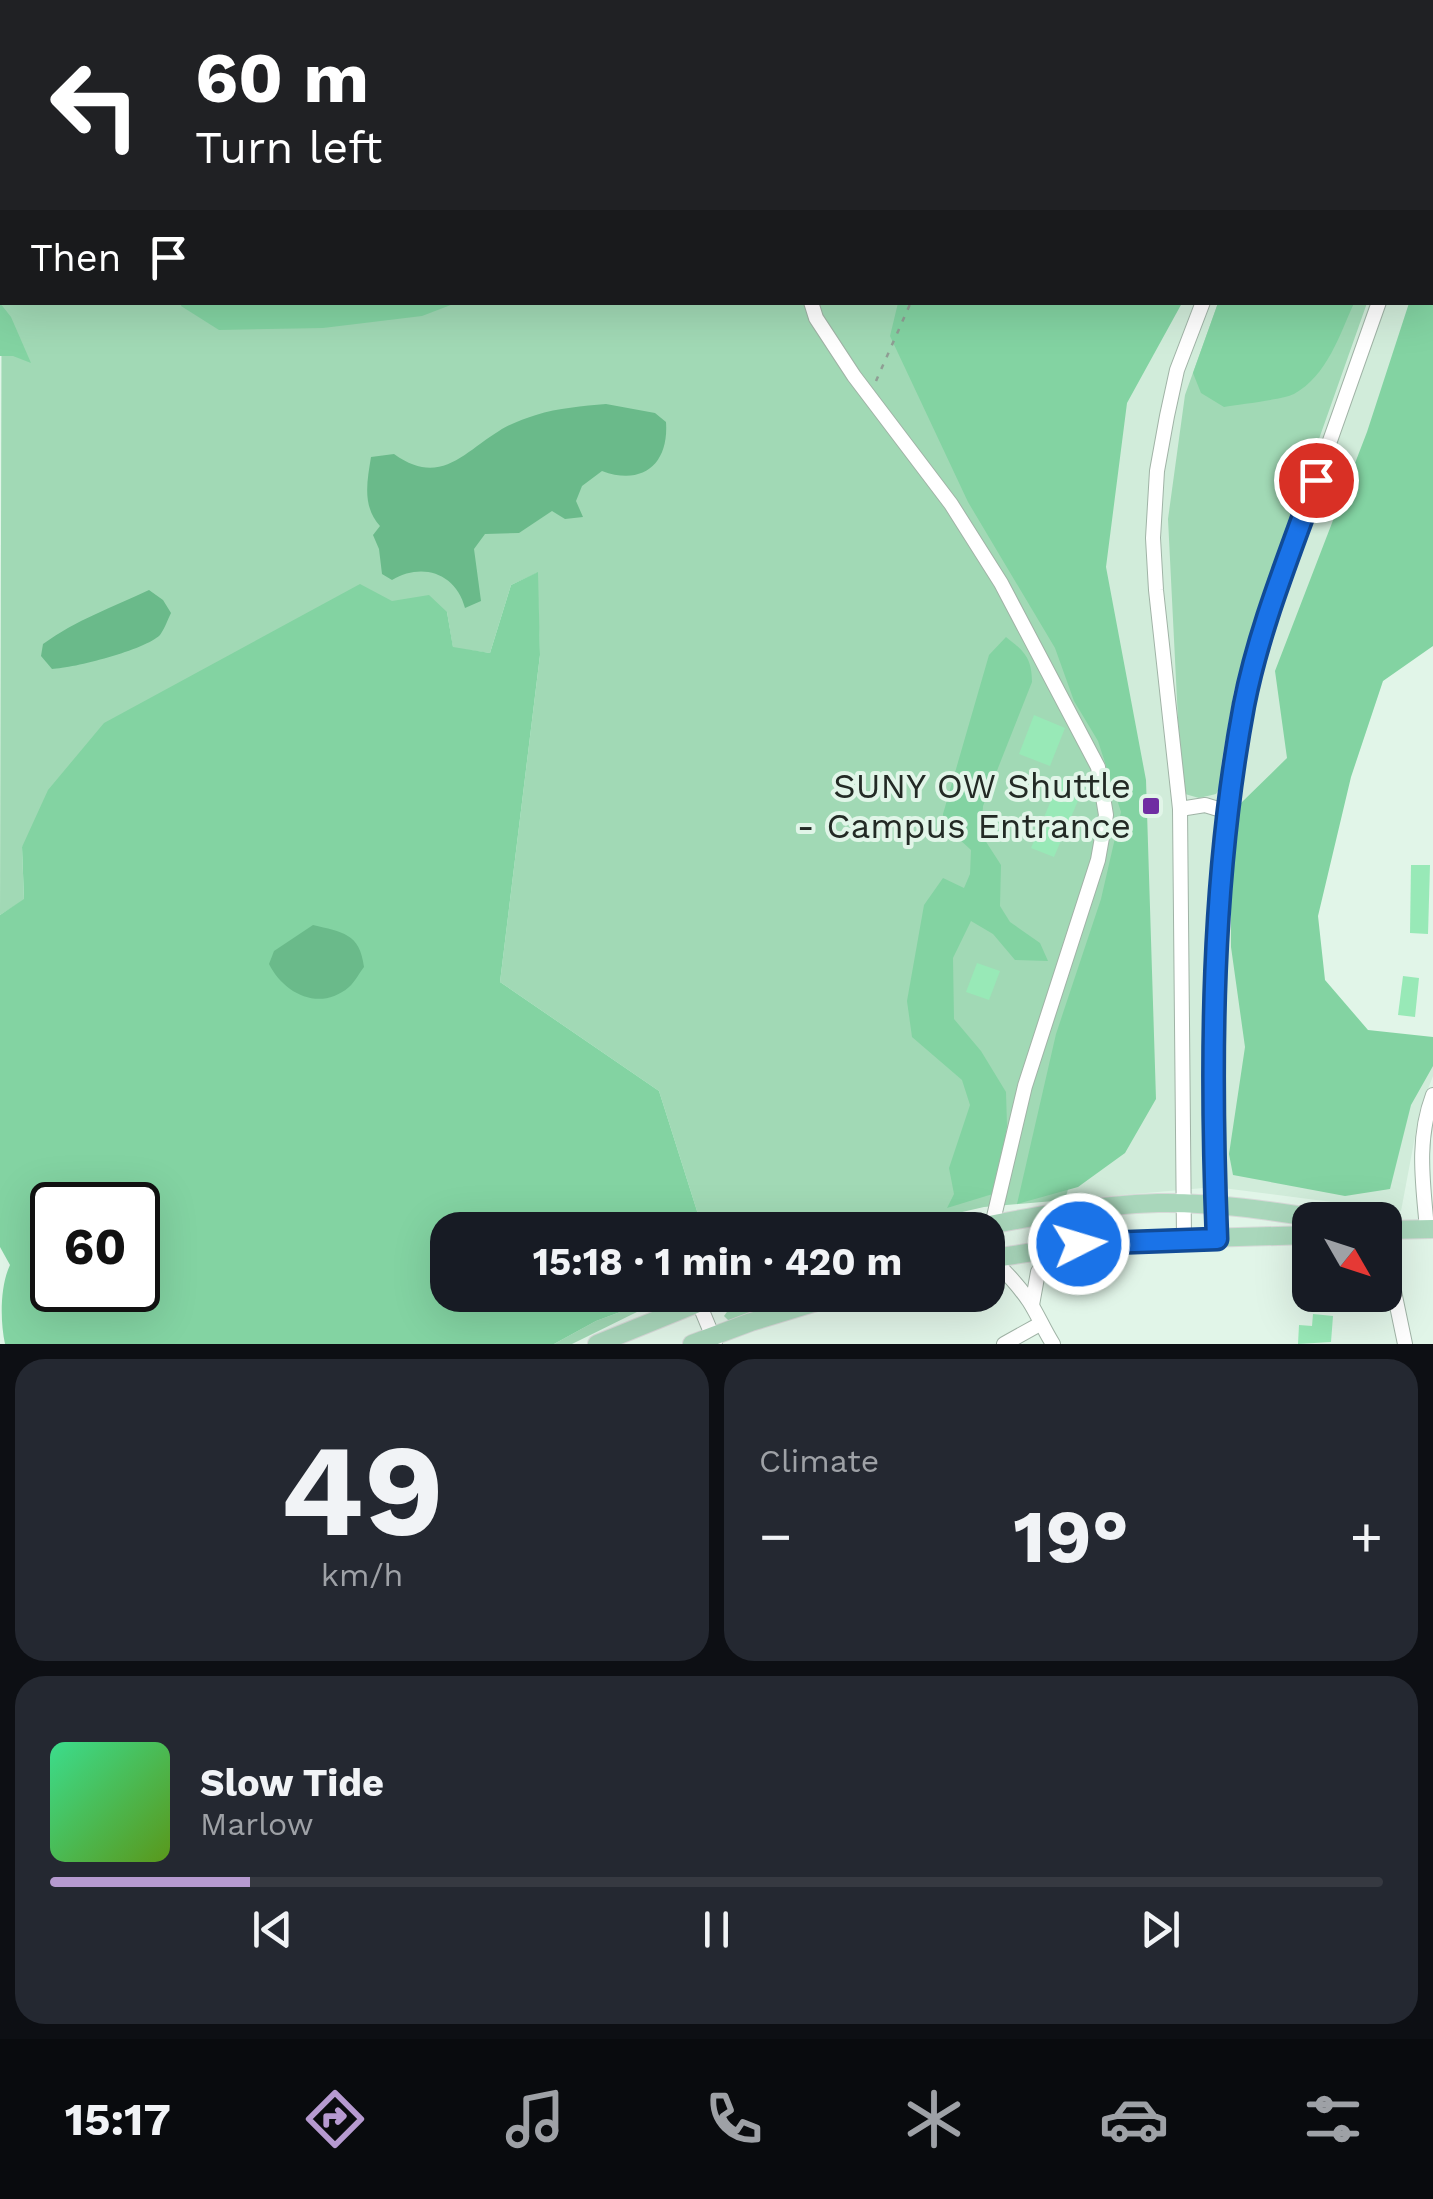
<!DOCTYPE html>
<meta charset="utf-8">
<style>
:root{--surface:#171b24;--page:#242831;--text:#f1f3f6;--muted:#9ea1a6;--line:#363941;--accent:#b69ad0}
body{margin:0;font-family:"Work Sans",sans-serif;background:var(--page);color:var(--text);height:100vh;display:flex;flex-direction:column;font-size:38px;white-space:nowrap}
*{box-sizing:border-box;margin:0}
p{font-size:32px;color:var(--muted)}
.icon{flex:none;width:55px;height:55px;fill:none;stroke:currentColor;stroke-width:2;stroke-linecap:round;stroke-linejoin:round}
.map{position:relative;height:1344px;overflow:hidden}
.details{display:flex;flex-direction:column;gap:15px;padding:15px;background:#0d0f14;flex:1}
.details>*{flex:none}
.banner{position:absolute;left:0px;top:0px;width:1435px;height:305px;box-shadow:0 10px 40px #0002;background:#202124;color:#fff;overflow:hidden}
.needle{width:65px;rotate:129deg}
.tools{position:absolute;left:1292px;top:1202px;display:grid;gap:20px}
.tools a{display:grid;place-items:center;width:110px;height:110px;border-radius:20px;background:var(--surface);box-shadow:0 10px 40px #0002;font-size:50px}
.speed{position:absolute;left:30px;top:1182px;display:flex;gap:20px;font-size:50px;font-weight:700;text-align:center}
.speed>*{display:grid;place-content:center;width:130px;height:130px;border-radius:50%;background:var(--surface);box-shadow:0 10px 40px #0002;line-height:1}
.speed .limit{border:5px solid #111;border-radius:15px;background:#fff;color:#111}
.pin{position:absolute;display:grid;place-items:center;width:85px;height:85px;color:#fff;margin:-42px;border:5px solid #fff;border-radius:50%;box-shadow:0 2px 10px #0007}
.me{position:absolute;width:110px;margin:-55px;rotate:85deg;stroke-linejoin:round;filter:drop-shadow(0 0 8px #0008)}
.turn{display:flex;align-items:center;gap:35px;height:210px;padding:0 30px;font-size:45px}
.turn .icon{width:130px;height:130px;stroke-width:2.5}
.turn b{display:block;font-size:70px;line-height:85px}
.then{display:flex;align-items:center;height:95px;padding:0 30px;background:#0003;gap:20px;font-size:38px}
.big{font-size:75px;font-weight:700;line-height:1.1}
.details .card{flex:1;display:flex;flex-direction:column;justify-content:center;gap:15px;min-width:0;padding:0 35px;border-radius:30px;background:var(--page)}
.details .dial{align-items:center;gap:0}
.dial b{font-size:130px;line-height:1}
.song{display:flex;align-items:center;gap:30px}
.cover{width:120px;height:120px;border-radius:15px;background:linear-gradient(135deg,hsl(150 70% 55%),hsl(90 70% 35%))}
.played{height:10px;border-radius:5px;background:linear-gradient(90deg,var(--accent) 15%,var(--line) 15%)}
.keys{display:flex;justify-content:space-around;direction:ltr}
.heat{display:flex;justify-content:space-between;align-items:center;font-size:55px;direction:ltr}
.details .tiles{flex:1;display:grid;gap:15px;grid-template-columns:1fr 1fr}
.card:last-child{grid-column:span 2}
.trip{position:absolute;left:430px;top:1212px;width:575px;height:100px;border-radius:30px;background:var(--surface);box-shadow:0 10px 40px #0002;font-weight:700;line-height:100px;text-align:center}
.menu{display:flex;height:160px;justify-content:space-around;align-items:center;background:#090b0e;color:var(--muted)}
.menu .icon{width:70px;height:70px}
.menu .selected{color:var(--accent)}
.menu b{font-size:45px;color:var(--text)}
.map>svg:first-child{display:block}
</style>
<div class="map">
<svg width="1433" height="1344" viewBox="0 0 1433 1344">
<rect width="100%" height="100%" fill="#e1f5e8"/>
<polygon fill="#d1ecda" points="1192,0 1433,0 1433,484 1274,923 1371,1037 1433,1043 1433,1076 1420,1110 1401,1211 1215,1187 1065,1200 1097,1090 1084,509 1120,303 1432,302 1432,2"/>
<g fill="#a1d9b5">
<polygon points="324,0 1192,0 1195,2 318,2"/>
<polygon points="2,151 2,302 1120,303 1063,420 1133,808 1097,1090 1065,1200 984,1207 884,1230 703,1230 659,1091 500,982 540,655 537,573 511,585 490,653 453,648 447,612 22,847 24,900 0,915"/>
<polygon points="1218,303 1367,303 1278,555 1234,691 1221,765 1224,781 1216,794 1199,798 1185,794 1181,780 1168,519 1185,395"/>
<polygon points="666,1295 683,1295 641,1310 572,1344 554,1344 596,1321"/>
<polygon points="770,1295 817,1295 729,1321 724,1316 729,1309"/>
</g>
<g fill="#83d3a2" fill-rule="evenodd">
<polygon points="1139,0 1332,0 1331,2"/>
<polygon points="1433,225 1433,646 1383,681 1351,777 1318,916 1325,980 1368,1030 1433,1037 1433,1066 1411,1105 1390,1189 1345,1196 1233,1175 1229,1154 1245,1047 1231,947 1231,863 1241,803 1287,758 1275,671 1367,432 1409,303 1432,302"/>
<polygon points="182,302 456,302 456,303 422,316 323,328 219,330 181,306"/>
<polygon points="0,303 11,317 31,363 13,356 0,356"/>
<polygon points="898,303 1182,303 1127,403 1106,567 1146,780 1156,1099 1125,1153 1078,1187 1017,1204 1056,1034 1101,899 1121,812 1098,741 1074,701 1055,648 968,502 890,336"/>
<path d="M1218,303V302L1354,303C1340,334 1327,376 1294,394C1281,400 1240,404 1224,407L1201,393L1193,373Z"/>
<path d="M538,572L540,655L500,982L659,1091L703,1230H448V1295H666L596,1321L554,1344H5C0,1321 0,1286 10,1265L0,1247V915L24,899L22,847L48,790L104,723L360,584L392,601L429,595L447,612L453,647L490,653L511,585ZM52,1205H138V1290H52Z"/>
<path d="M1006,637C1024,651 1032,658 1032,682L983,806L981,834L1001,865L1000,906L1010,922L1040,943L1048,961L1015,960L993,934L971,921L953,958L954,1019L981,1051L1006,1092L1007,1126L996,1193L947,1208L954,1194L949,1168L970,1105L962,1080L912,1037L907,1001L924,905L943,878L964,888L970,874L971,850L944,825L943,814L989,655Z"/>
</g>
<g fill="#6aba8a">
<path d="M606,404L655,413L666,422C669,465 642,486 602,471L582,486L576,501L583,517L565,519L552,511L519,533L485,534L474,549L481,601L465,608C456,573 422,562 392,580L382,574L379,549L373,535L380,526C362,506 367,482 371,457L394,454C440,487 463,453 499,431C509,424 524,419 536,415C558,408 583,406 606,404Z"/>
<path d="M149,590L163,600L171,613C168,619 164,630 160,635C145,650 74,668 52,669L41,656L43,644C76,620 113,607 149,590Z"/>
<path d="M313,925C342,932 360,933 364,967C359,973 355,982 349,987C320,1012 284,994 269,964L274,951Z"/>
</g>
<g fill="#98e9b7">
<polygon points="1034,715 1065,728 1050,766 1019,754"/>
<polygon points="1060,779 1083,789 1054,857 1031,848"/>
<polygon points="1411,865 1430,865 1428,934 1410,933"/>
<polygon points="977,963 1000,971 989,1000 966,992"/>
<polygon points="1403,976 1419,978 1415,1017 1398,1015"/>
<polygon points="1313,1314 1333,1316 1331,1342 1298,1344 1299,1325 1312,1326"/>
</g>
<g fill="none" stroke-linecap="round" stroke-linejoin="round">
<g stroke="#a0b3a6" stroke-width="16">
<g id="minor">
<polyline points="768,0 768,2"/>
<polyline points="1360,2 1362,0"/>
<polyline points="1432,151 1433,150"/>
<polyline points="811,302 816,318 854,376 951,504 1001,583 1098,767 1106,815 1098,860 1025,1086 992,1225"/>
<polyline points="1180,809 1205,805 1228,812"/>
<path d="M1427,1229C1423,1183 1416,1140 1433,1095"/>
<polyline points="1391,1230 1391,1277 1405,1344"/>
<polyline points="1184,1239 1180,809 1156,590 1153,538 1157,471 1167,416 1177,370 1203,302"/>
<polyline points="1217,1239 1216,911 1245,702 1266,622 1379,302"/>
<path d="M991,1258C1005,1271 1018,1285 1029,1301C1038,1315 1044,1330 1053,1344"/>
<polyline points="698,1301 715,1342"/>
<polyline points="1032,1305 1038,1272 1053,1248"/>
<polyline points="1004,1344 1040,1324"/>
</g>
</g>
<g stroke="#d7d9d8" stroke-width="20">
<g id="major">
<path d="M965,1230C1028,1217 1094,1205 1158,1203C1216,1202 1272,1211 1329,1220"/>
<polyline points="1385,1230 1433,1229"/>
<polyline points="988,1259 1104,1241 1310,1235"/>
<polyline points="597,1344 718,1295"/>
<polyline points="692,1344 751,1322 840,1295"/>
</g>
</g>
<g stroke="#8f9e94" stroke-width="2.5" stroke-dasharray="5 8" stroke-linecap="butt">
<polyline points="1175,0 1176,2"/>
<polyline points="876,381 911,302"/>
</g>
<use href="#minor" stroke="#fff" stroke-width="14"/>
<use href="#major" stroke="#a9d7bb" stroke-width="18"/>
</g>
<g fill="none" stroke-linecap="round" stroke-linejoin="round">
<g stroke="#114b97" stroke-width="25">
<path id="route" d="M1079,1244L1217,1239C1210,1061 1211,881 1244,705C1259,628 1290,554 1316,480"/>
</g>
<use href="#route" stroke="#1a73e8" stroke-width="18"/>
</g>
<rect fill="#6f2da2" stroke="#e1f5e8" stroke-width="4" x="1141" y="796" width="20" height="20" rx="5"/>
<g text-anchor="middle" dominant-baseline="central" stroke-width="8" stroke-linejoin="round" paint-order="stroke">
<g font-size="35" fill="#232a25" stroke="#e1f5e8" text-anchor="end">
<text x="1131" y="786">SUNY OW Shuttle<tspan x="1131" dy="40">- Campus Entrance</tspan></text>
</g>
</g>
</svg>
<div class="tools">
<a><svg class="needle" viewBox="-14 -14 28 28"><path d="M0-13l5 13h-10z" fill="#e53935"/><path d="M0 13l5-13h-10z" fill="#9ea1a6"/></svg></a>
</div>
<div class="speed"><div class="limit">60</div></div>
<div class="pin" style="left:1316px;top:480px;background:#d93025"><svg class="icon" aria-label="arrive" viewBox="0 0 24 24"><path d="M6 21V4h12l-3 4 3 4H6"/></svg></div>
<svg class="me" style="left:1079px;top:1244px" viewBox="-20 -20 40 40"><circle r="17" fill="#1a73e8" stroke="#fff" stroke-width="3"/><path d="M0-11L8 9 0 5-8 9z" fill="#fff"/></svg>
<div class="trip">15:18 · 1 min · 420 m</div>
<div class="banner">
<div class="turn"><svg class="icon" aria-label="left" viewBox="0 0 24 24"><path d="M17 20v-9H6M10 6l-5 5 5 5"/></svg><div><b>60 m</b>Turn left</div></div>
<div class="then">Then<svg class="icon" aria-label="arrive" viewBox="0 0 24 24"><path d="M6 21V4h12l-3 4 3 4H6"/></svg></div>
</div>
</div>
<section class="details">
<div class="tiles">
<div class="card dial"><b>49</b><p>km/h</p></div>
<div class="card"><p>Climate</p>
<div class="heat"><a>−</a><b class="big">19°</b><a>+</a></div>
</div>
<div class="card">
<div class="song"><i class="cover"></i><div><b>Slow Tide</b><p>Marlow</p></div></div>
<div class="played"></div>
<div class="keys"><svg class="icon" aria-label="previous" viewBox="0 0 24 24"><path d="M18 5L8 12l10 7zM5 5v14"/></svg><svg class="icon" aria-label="pause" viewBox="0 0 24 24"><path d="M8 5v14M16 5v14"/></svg><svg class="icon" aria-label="next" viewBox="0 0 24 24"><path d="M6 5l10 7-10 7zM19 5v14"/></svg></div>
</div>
</div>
</section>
<nav class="menu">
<b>15:17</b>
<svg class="icon selected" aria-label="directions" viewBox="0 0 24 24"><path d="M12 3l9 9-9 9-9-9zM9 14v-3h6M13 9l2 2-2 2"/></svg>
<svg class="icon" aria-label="music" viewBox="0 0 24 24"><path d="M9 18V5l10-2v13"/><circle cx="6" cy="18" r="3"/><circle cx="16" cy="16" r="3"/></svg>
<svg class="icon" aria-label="phone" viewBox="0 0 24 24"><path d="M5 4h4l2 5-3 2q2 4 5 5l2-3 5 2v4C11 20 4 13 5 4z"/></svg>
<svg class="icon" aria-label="climate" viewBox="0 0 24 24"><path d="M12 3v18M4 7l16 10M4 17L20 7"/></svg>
<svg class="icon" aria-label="car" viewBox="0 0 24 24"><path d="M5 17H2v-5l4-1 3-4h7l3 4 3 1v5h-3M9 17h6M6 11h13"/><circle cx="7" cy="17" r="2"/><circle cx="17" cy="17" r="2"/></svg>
<svg class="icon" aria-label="filters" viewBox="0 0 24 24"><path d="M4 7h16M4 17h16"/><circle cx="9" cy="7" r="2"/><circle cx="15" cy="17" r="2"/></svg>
</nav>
